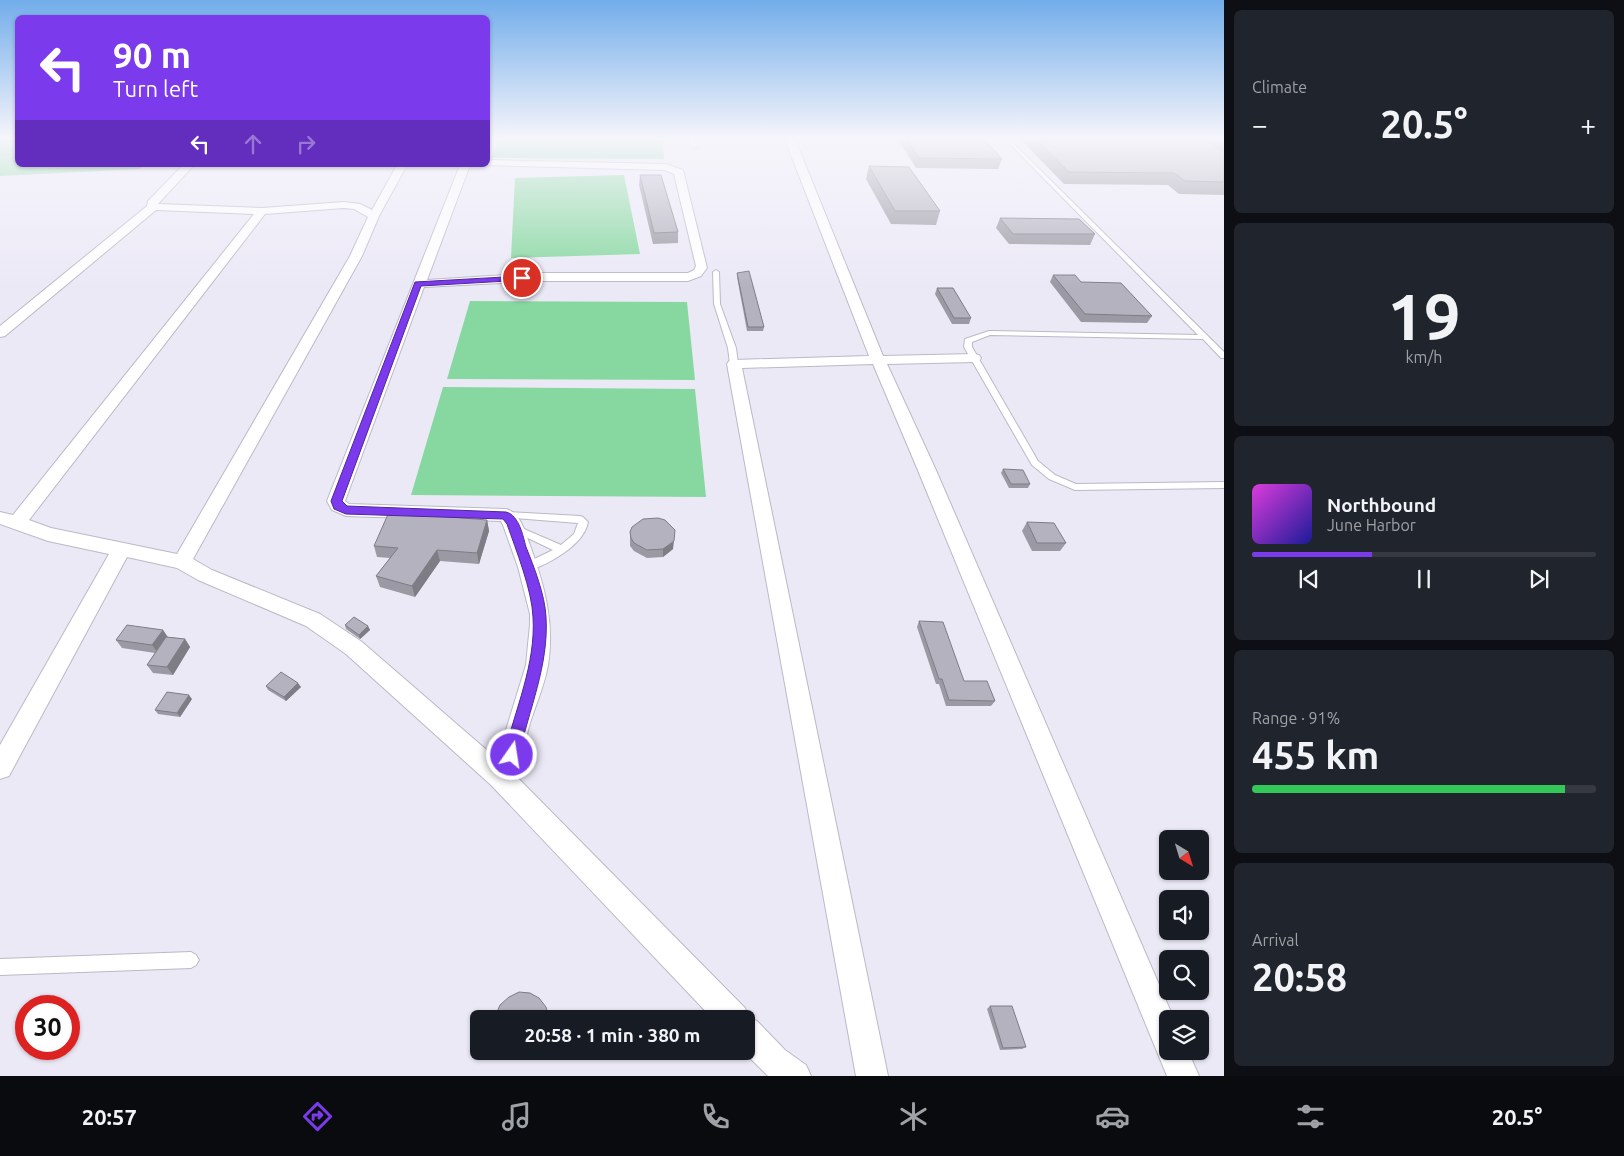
<!DOCTYPE html>
<meta charset="utf-8">
<style>
:root{--surface:#171b24;--page:#20242c;--text:#f1f3f6;--muted:#9ea1a6;--line:#363941;--accent:#7c3aed}
body{margin:0;font-family:Ubuntu,sans-serif;background:var(--page);color:var(--text);height:100vh;display:flex;flex-direction:column;font-size:19px;white-space:nowrap}
*{box-sizing:border-box;margin:0}
p{font-size:16px;color:var(--muted)}
.icon{flex:none;width:28px;height:28px;fill:none;stroke:currentColor;stroke-width:2;stroke-linecap:round;stroke-linejoin:round}
.map{position:relative;flex:1;overflow:hidden}
.side{display:flex;flex-direction:column;gap:10px;padding:10px;background:#0d0f14;width:400px}
.side>*{flex:none}
.hud{position:absolute;left:15px;top:15px;width:475px;height:152px;border-radius:8px;box-shadow:0 1px 4px #0004;background:#7c3aed;color:#fff;overflow:hidden}
.needle{width:32px;rotate:142deg}
.fabs{position:absolute;left:1159px;top:830px;display:grid;gap:10px}
.fabs a{display:grid;place-items:center;width:50px;height:50px;border-radius:8px;background:var(--surface);box-shadow:0 1px 4px #0004;font-size:25px}
.speed{position:absolute;left:15px;top:995px;display:flex;gap:10px;font-size:25px;font-weight:700;text-align:center}
.speed>*{display:grid;place-content:center;width:65px;height:65px;border-radius:50%;background:var(--surface);box-shadow:0 1px 4px #0004;line-height:1}
.speed .limit{border:8px solid #d22;background:#fff;color:#111}
.pin{position:absolute;display:grid;place-items:center;width:42px;height:42px;color:#fff;margin:-21px;border:2px solid #fff;border-radius:50%;box-shadow:0 1px 5px #0007}
.me{position:absolute;width:55px;margin:-28px;rotate:13deg;stroke-linejoin:round;filter:drop-shadow(0 0 4px #0008)}
.turn{display:flex;align-items:center;gap:18px;height:105px;padding:0 15px;font-size:22px}
.turn .icon{width:65px;height:65px;stroke-width:2.5}
.turn b{display:block;font-size:35px;line-height:42px}
.lanes{display:flex;align-items:center;height:48px;padding:0 15px;background:#0003;justify-content:center;gap:25px;direction:ltr}
.lanes .off{opacity:.35}
.big{font-size:38px;font-weight:600;line-height:1.1}
.side .card{flex:1;display:flex;flex-direction:column;justify-content:center;gap:8px;min-width:0;padding:0 18px;border-radius:8px;background:var(--page)}
.side .dial{align-items:center;gap:0}
.dial b{font-size:65px;line-height:1}
.song{display:flex;align-items:center;gap:15px}
.cover{width:60px;height:60px;border-radius:8px;background:linear-gradient(135deg,hsl(300 70% 55%),hsl(240 70% 35%))}
.played{height:5px;border-radius:2px;background:linear-gradient(90deg,var(--accent) 35%,var(--line) 35%)}
.keys{display:flex;justify-content:space-around;direction:ltr}
.heat{display:flex;justify-content:space-between;align-items:center;font-size:28px;direction:ltr}
.charge{height:8px;border-radius:4px;background:linear-gradient(90deg,#34c759 91%,var(--line) 0)}
.trip{position:absolute;left:470px;top:1010px;width:285px;height:50px;border-radius:8px;background:var(--surface);box-shadow:0 1px 4px #0004;font-weight:600;line-height:50px;text-align:center}
.dock{display:flex;height:80px;justify-content:space-around;align-items:center;background:#090b0e;color:var(--muted)}
.dock .icon{width:35px;height:35px}
.dock .on{color:var(--accent)}
.dock b{font-size:22px;color:var(--text)}
main{display:flex;flex:1;min-height:0}
.map>svg:first-child{display:block}
</style>
<main>
<div class="map">
<svg width="1224" height="1076" viewBox="0 0 1224 1076">
<rect width="100%" height="100%" fill="#ece9f7"/>
<g fill="#87d8a0">
<polygon points="0,137 17,137 18,165 145,165 140,169 0,176"/>
<polygon points="499,137 663,137 664,159 491,158"/>
<polygon points="624,175 640,254 511,258 515,178"/>
<polygon points="470,301 687,302 695,380 447,379"/>
<polygon points="443,387 695,389 706,497 411,495"/>
</g>
<g fill="none" stroke-linecap="round" stroke-linejoin="round">
<g stroke="#bbb9c6" stroke-width="2">
<g id="service">
<polygon points="686,137 690,137 698,148 694,148"/>
<polygon points="1003,137 1007,137 1224,352 1224,358 1221,358 1203,339 990,335 972,342 972,347 1038,461 1055,475 1076,484 1224,482 1224,488 1075,490 1049,479 1032,465 964,347 965,339 989,331 1198,335"/>
<polygon points="716,270 719,272 720,304 736,348 738,364 734,366 730,364 728,348 714,304 713,272"/>
<path d="M506,512L580,516L583,517L588,522C584,545 549,564 528,571L524,570L523,567L524,564L553,550L511,530L509,528L511,526H517L561,545L574,534L578,523L503,517L501,515Z"/>
<polygon points="191,952 196,955 199,960 196,965 191,968 0,975 0,959"/>
</g>
</g>
<g stroke="#bbb9c6" stroke-width="2">
<g id="minor">
<polygon points="784,137 794,137 883,356 974,354 979,355 981,358 979,361 974,362 887,364 935,468 1174,1019 1168,1019 1168,1051 1188,1051 1199,1076 1167,1076 917,468 873,364 742,368 888,1076 856,1076 727,364 729,361 734,360 869,356"/>
<path d="M488,160L666,164L683,170L707,268L701,276L688,281H540L424,287L345,501L349,504L506,509C521,513 525,532 530,545C544,585 555,622 548,665C545,683 537,702 531,720C525,739 523,756 514,774L745,1008L749,1018L757,1021L785,1050L806,1065L811,1076H768L743,1051H746V1019H713L491,785L346,654L306,626L198,580L177,568L127,557L9,776L0,779V745L109,554L48,541L0,524V512L13,515L254,214L156,210L5,336L0,337V326L147,206L148,201L183,165H194L158,204L262,208L344,202L360,204L372,210L397,165H407L379,216L362,256L193,559L212,570L320,614L362,642L497,759L526,665L530,624V614L518,567L503,525L501,521L346,516L332,510L327,501L460,165H470L427,280L540,273H688L694,270L696,266L674,174L665,170L485,165H488ZM344,208L354,209L368,217L350,256L177,554L51,528L29,520L265,214Z"/>
</g>
</g>
<use href="#service" fill="#fff" fill-rule="evenodd"/>
<use href="#minor" fill="#fff" fill-rule="evenodd"/>
</g>
<g fill="#9b99a3">
<polygon points="898,137 982,137 1002,159 998,169 916,168 897,138"/>
<polygon points="1018,137 1224,137 1224,195 1179,194 1168,185 1064,184"/>
<polygon points="869,166 940,211 936,225 891,224 866,179"/>
<polygon points="640,175 678,232 678,243 653,244 639,185"/>
<polygon points="1000,218 1095,234 1090,245 1009,244 996,228"/>
<polygon points="737,273 764,327 763,331 747,331 737,277"/>
<polygon points="1053,275 1081,282 1152,316 1147,323 1081,322 1050,282"/>
<polygon points="937,288 971,318 969,324 952,324 935,294"/>
<polygon points="1003,469 1030,484 1028,488 1009,488 1001,473"/>
<polygon points="487,520 489,531 479,564 440,561 415,597 380,587 376,576 390,558 377,557 374,546"/>
<polygon points="1027,522 1066,543 1060,551 1032,551 1022,531"/>
<polygon points="630,532 673,549 663,557 647,558 634,551 630,546"/>
<polygon points="919,621 964,681 995,701 991,706 946,706 939,684 936,684 917,627"/>
<polygon points="345,625 368,626 370,630 360,639 346,629"/>
<polygon points="163,630 168,637 185,639 190,647 173,675 153,673 147,665 155,653 122,648 116,640"/>
<polygon points="266,686 301,687 286,701 268,690"/>
<polygon points="192,699 180,717 158,714 155,710"/>
<polygon points="990,1006 1026,1047 1022,1049 1000,1050 987,1009"/>
<polygon points="502,1051 539,1051 536,1055 525,1060 514,1060 505,1054"/>
</g>
<g fill="#7e7d85">
<polygon points="487,520 489,531 479,564 477,553"/>
<polygon points="674,541 673,549 663,557 663,549"/>
<polygon points="437,550 440,561 415,597 412,586"/>
<polygon points="368,626 370,630 360,639 359,635"/>
<polygon points="163,630 168,638 158,653 152,645"/>
<polygon points="185,639 190,647 173,675 167,667"/>
<polygon points="298,683 301,687 286,701 284,697"/>
<polygon points="189,695 192,699 180,717 177,713"/>
<polygon points="534,1051 539,1051 536,1055 525,1060 524,1056"/>
</g>
<g fill="#b4b2be" stroke="#7e7d85">
<polygon points="905,137 982,137 1002,159 919,158"/>
<polygon points="1034,137 1202,137 1224,153 1224,182 1185,181 1174,173 1069,172"/>
<polygon points="1212,137 1224,137 1224,145"/>
<polygon points="869,166 909,167 940,211 895,211"/>
<polygon points="640,175 661,175 678,232 654,233"/>
<polygon points="1000,218 1079,219 1095,234 1013,234"/>
<polygon points="749,271 764,327 748,327 737,273"/>
<polygon points="1053,275 1075,275 1081,282 1121,283 1152,316 1085,314"/>
<polygon points="937,288 953,288 971,318 954,318"/>
<polygon points="1003,469 1023,470 1030,484 1011,484"/>
<polygon points="389,512 487,520 477,553 437,550 412,586 376,576 398,548 374,546"/>
<polygon points="658,518 665,520 675,530 674,541 663,549 647,550 634,543 631,538 630,532 632,527 643,519"/>
<polygon points="1027,522 1054,523 1066,543 1037,543"/>
<polygon points="354,617 368,626 359,635 345,625"/>
<polygon points="919,621 943,622 964,681 987,681 995,701 949,700 942,679 939,679"/>
<polygon points="127,625 163,630 152,645 116,640"/>
<polygon points="166,637 185,639 167,667 147,665"/>
<polygon points="281,672 298,683 284,697 266,686"/>
<polygon points="167,692 189,695 177,713 155,710"/>
<polygon points="519,992 530,993 539,998 546,1007 549,1019 494,1019 500,1005 509,997"/>
<polygon points="990,1006 1012,1006 1026,1047 1003,1048"/>
<polygon points="504,1051 534,1051 524,1056 513,1056"/>
</g>
<linearGradient id="sky" x2="0" y2="1"><stop stop-color="#72adea"/><stop offset="0.48" stop-color="#f6f5fb"/><stop offset="1" stop-color="#f6f5fb" stop-opacity="0"/></linearGradient>
<rect width="1224" height="287" fill="url(#sky)"/>
<path fill="#7c3aed" stroke="#51269a" d="M522,276L525,277V280L421,286L342,501L347,506L506,512C519,515 523,536 526,547C534,567 545,595 546,617C549,665 529,709 519,755L517,760L512,762L506,760L504,755C515,710 536,664 533,617C532,590 516,550 507,524L503,519L346,514L334,509L331,501L415,282Z"/>
</svg>
<div class="fabs">
<a><svg class="needle" viewBox="-14 -14 28 28"><path d="M0-13l5 13h-10z" fill="#e53935"/><path d="M0 13l5-13h-10z" fill="#9ea1a6"/></svg></a>
<a><svg class="icon" aria-label="sound" viewBox="0 0 24 24"><path d="M4 9h4l5-4v14l-5-4H4zM17 9q2 3 0 6"/></svg></a>
<a><svg class="icon" aria-label="search" viewBox="0 0 24 24"><circle cx="10" cy="10" r="6"/><path d="M15 15l6 6"/></svg></a>
<a><svg class="icon" aria-label="layers" viewBox="0 0 24 24"><path d="M12 4l9 5-9 5-9-5zM3 14l9 5 9-5"/></svg></a>
</div>
<div class="speed"><div class="limit">30</div></div>
<div class="pin" style="left:522px;top:278px;background:#d93025"><svg class="icon" aria-label="arrive" viewBox="0 0 24 24"><path d="M6 21V4h12l-3 4 3 4H6"/></svg></div>
<svg class="me" style="left:512px;top:755px" viewBox="-20 -20 40 40"><circle r="17" fill="#7c3aed" stroke="#fff" stroke-width="3"/><path d="M0-11L8 9 0 5-8 9z" fill="#fff"/></svg>
<div class="trip">20:58 · 1 min · 380 m</div>
<div class="hud">
<div class="turn"><svg class="icon" aria-label="left" viewBox="0 0 24 24"><path d="M17 20v-9H6M10 6l-5 5 5 5"/></svg><div><b>90 m</b>Turn left</div></div>
<div class="lanes"><svg class="icon" aria-label="left" viewBox="0 0 24 24"><path d="M17 20v-9H6M10 6l-5 5 5 5"/></svg><svg class="icon off" aria-label="ahead" viewBox="0 0 24 24"><path d="M12 20V5M6 11l6-6 6 6"/></svg><svg class="icon off" aria-label="right" viewBox="0 0 24 24"><path d="M7 20v-9h11M14 6l5 5-5 5"/></svg></div>
</div>
</div>
<section class="side">
<div class="card"><p>Climate</p>
<div class="heat"><a>−</a><b class="big">20.5°</b><a>+</a></div>
</div>
<div class="card dial"><b>19</b><p>km/h</p></div>
<div class="card">
<div class="song"><i class="cover"></i><div><b>Northbound</b><p>June Harbor</p></div></div>
<div class="played"></div>
<div class="keys"><svg class="icon" aria-label="previous" viewBox="0 0 24 24"><path d="M18 5L8 12l10 7zM5 5v14"/></svg><svg class="icon" aria-label="pause" viewBox="0 0 24 24"><path d="M8 5v14M16 5v14"/></svg><svg class="icon" aria-label="next" viewBox="0 0 24 24"><path d="M6 5l10 7-10 7zM19 5v14"/></svg></div>
</div>
<div class="card"><p>Range · 91%</p><b class="big">455 km</b><div class="charge"></div></div>
<div class="card"><p>Arrival</p><b class="big">20:58</b></div>
</section>
</main>
<nav class="dock">
<b>20:57</b>
<svg class="icon on" aria-label="directions" viewBox="0 0 24 24"><path d="M12 3l9 9-9 9-9-9zM9 14v-3h6M13 9l2 2-2 2"/></svg>
<svg class="icon" aria-label="music" viewBox="0 0 24 24"><path d="M9 18V5l10-2v13"/><circle cx="6" cy="18" r="3"/><circle cx="16" cy="16" r="3"/></svg>
<svg class="icon" aria-label="phone" viewBox="0 0 24 24"><path d="M5 4h4l2 5-3 2q2 4 5 5l2-3 5 2v4C11 20 4 13 5 4z"/></svg>
<svg class="icon" aria-label="climate" viewBox="0 0 24 24"><path d="M12 3v18M4 7l16 10M4 17L20 7"/></svg>
<svg class="icon" aria-label="car" viewBox="0 0 24 24"><path d="M5 17H2v-5l4-1 3-4h7l3 4 3 1v5h-3M9 17h6M6 11h13"/><circle cx="7" cy="17" r="2"/><circle cx="17" cy="17" r="2"/></svg>
<svg class="icon" aria-label="filters" viewBox="0 0 24 24"><path d="M4 7h16M4 17h16"/><circle cx="9" cy="7" r="2"/><circle cx="15" cy="17" r="2"/></svg>
<b>20.5°</b>
</nav>
